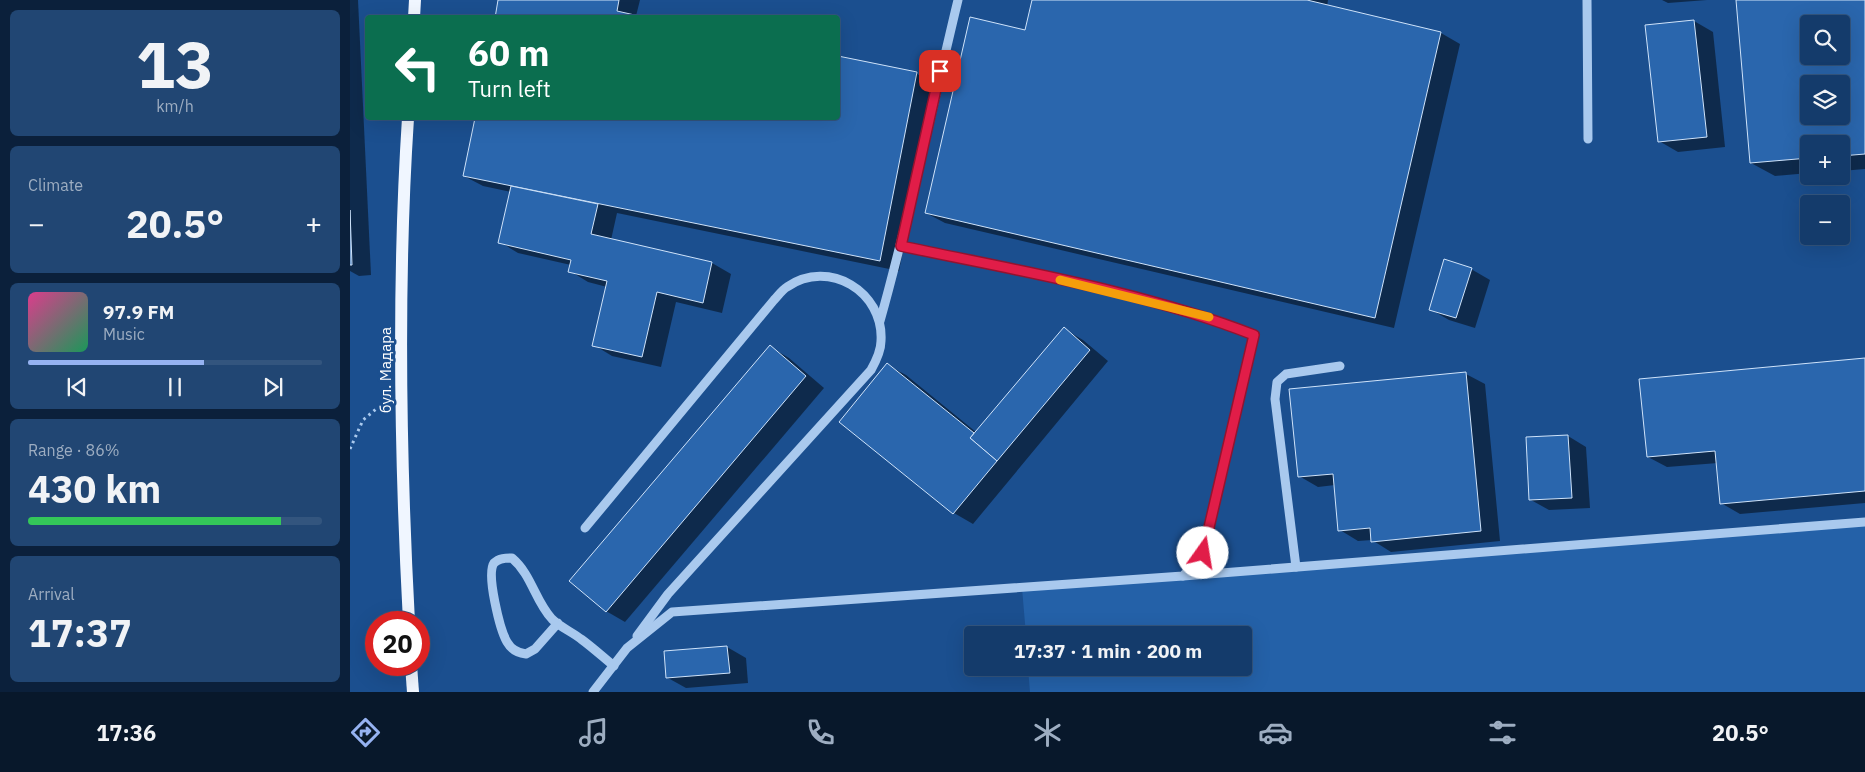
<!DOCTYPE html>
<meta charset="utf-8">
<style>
:root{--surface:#143b6b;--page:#214673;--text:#f1f3f6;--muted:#9dadc1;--line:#33557e;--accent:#95b2f1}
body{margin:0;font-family:"IBM Plex Sans",sans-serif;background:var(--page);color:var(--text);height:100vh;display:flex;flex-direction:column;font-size:19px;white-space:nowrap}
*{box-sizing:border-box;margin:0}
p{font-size:16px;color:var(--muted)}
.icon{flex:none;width:28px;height:28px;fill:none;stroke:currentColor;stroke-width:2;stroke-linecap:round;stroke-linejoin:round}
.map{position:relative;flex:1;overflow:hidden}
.side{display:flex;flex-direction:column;gap:10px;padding:10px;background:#0b203b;width:350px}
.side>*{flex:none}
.guide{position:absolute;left:15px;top:15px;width:475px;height:105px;border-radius:5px;box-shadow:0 5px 20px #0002,0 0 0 1px var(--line);background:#0b6e4f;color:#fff;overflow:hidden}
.controls{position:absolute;left:1450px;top:15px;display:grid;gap:10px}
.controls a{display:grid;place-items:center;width:50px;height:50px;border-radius:5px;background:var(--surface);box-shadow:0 5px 20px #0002,0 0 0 1px var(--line);font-size:25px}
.speed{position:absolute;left:15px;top:611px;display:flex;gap:10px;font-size:25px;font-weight:700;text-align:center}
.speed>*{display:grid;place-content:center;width:65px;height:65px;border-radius:50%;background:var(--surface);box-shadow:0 5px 20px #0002,0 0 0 1px var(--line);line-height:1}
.speed .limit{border:8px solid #d22;background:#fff;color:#111}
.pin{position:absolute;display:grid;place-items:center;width:42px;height:42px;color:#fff;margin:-21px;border-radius:10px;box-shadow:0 2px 8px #0006}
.me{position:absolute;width:55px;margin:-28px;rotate:13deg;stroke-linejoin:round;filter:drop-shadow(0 0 4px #0008)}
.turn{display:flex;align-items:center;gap:18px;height:105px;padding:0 20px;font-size:22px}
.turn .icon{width:65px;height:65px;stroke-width:2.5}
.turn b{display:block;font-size:35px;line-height:42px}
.big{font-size:38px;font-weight:800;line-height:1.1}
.side .card{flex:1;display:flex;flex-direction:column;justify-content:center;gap:8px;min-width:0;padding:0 18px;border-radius:8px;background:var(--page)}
.side .dial{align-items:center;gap:0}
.dial b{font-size:65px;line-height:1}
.song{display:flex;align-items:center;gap:15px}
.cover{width:60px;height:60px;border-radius:8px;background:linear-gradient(135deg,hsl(330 70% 55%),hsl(150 70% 35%))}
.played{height:5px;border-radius:2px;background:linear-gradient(90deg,var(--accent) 60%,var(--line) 60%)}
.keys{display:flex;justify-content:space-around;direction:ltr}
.heat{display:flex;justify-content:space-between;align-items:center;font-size:28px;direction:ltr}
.charge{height:8px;border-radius:4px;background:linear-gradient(90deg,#34c759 86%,var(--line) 0)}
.trip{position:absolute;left:614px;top:626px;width:288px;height:50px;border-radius:5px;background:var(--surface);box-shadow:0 5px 20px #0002,0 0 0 1px var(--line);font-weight:800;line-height:50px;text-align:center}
.tabs{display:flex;height:80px;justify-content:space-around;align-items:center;background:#08182b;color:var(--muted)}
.tabs .icon{width:35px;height:35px}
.tabs .current{color:var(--accent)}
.tabs b{font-size:22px;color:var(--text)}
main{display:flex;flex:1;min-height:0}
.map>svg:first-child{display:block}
</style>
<main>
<section class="side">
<div class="card dial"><b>13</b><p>km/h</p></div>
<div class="card"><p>Climate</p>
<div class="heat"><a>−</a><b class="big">20.5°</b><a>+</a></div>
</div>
<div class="card">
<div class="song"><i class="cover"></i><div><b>97.9 FM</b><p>Music</p></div></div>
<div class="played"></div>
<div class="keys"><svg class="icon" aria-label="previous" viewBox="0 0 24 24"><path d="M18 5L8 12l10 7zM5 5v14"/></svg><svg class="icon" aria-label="pause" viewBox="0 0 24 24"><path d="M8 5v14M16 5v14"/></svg><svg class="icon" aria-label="next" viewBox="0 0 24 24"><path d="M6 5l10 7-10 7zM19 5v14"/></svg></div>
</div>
<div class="card"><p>Range · 86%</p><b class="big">430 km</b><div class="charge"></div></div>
<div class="card"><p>Arrival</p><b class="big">17:37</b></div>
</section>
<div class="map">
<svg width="1515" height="692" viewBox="0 0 1515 692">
<rect width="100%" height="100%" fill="#1b4f8f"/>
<polygon fill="#2461a8" points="1515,522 1515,692 680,692 678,668 892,668 892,635 676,635 672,588"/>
<g fill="#0007" fill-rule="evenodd">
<polygon points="0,0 8,0 21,275 9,276 0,271"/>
<polygon points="150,0 290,0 286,16"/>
<polygon points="684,0 978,0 977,7 1091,33 1110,44 1044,328 595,223 576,213 676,31"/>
<polygon points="1312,0 1357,0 1318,3"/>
<path d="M1387,0H1515V169L1491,171V144H1459V173L1425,176L1401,163ZM1459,24H1491V56H1459ZM1459,84H1491V116H1459Z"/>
<polygon points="1344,21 1363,32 1375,147 1328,152 1309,141"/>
<polygon points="488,57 567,74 586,84 549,271 267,213 261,240 362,263 381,274 372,313 326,302 311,367 262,356 244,345 257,287 238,282 220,271 221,265 168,253 150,242 161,192 133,186 114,176 126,118 488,118"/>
<polygon points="1121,269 1140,280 1125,328 1099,320 1080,309"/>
<polygon points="714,329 733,340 758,361 623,524 604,513 491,422 537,365 556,375 626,432"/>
<polygon points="420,347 439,358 474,388 275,622 256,611"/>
<polygon points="1515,360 1515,503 1390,514 1371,503 1368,463 1317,467 1298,457"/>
<polygon points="1116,374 1135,384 1150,541 1041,552 1022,540 1008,541 990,530 985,485 968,487 949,476"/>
<polygon points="1218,436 1236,447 1240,508 1199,510 1181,500"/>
<polygon points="377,647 396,658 398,683 336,688 318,678 315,652"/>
</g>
<g fill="#2a66ad" stroke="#cfe3fa" fill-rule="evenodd">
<polygon points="148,0 269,0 267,11 298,18 145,18"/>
<polygon points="682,0 957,0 1091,32 1025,318 575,213 620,17 675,30"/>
<path d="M1386,0H1515V154L1491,156V144H1459V158L1400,163ZM1459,24H1491V56H1459ZM1459,84H1491V116H1459Z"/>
<polygon points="1344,20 1357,137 1308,142 1295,25"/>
<polygon points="488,56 567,72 530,261 113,176 125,118 488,118"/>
<polygon points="161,186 248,204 241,234 362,262 353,303 307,292 292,357 242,346 257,281 218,272 221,260 148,243"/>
<polygon points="0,210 2,265 0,265"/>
<polygon points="1094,259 1122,268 1106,318 1079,310"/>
<polygon points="714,327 740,350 647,461 620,438"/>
<polygon points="420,345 456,376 256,612 219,581"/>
<polygon points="1515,358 1515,491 1370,504 1365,451 1297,457 1289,379"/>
<polygon points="537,363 624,433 620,438 647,461 603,514 489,422"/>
<polygon points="1116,372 1131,531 1021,542 1020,528 988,531 983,474 948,477 939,389"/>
<polygon points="1218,435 1222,498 1179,500 1176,437"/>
<polygon points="377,646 380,673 316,678 314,651"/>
</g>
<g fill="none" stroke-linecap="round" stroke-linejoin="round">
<polyline stroke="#a9c9ee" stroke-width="3" stroke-dasharray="2.5 4" stroke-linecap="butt" points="0,449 13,420 32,404"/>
<g stroke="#a9c9ee" stroke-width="9">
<polyline points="1237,0 1238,139"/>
<path d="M530,321C560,215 582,107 608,0"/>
<path d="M235,528L424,300C428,296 432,290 437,287C479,258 534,292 531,341C531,351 526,361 521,370L318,594L287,636"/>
<polyline points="946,567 925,399 927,382 936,374 990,366"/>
<polyline points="833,576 1515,522"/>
<path d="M208,623L185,649L176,654C168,653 161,649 157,642C150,630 136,574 144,563C149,558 156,558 162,558C182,575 185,601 202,619C210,627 222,632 231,639C242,647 253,657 264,666"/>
<path d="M243,692L277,648L322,612L833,576L853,553L904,335C792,291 669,271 551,246"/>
</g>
<g stroke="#f0f6ff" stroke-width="12">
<polyline points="64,18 65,0"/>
<path d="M58,118C47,286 50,454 59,622"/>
<polyline points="61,665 63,692"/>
</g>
</g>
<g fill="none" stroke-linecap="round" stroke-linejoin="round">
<g stroke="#92132f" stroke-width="12">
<path id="route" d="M590,71L551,246C669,271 792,291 904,335L853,553"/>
</g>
<use href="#route" stroke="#e11d48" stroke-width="9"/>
<polyline stroke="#f59e0b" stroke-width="9" points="710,280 859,317"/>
</g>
<g text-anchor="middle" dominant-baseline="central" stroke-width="5" stroke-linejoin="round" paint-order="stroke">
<g font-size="15" fill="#fff" stroke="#1b4f8f">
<text transform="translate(35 370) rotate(-90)">бул. Мадара</text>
</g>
</g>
</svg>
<div class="controls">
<a><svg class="icon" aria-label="search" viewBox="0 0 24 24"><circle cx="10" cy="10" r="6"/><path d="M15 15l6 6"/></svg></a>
<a><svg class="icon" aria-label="layers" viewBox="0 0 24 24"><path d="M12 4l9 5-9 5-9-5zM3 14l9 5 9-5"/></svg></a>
<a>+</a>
<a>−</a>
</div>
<div class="speed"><div class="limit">20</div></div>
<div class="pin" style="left:590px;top:71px;background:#d93025"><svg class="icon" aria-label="arrive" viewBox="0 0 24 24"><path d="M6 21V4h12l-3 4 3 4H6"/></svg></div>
<svg class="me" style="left:853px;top:553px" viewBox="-20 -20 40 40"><circle r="19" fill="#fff"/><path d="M0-13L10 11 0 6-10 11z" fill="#e11d48"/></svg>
<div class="trip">17:37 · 1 min · 200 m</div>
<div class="guide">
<div class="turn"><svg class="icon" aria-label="left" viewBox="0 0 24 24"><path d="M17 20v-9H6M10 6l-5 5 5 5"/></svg><div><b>60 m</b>Turn left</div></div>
</div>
</div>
</main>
<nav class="tabs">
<b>17:36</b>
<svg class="icon current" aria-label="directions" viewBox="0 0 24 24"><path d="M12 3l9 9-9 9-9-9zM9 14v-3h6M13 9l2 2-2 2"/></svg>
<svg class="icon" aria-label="music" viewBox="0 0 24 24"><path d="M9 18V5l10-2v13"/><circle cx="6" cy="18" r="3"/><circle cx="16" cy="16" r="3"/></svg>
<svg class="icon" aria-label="phone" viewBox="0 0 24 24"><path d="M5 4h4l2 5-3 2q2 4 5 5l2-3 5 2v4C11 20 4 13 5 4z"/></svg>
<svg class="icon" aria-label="climate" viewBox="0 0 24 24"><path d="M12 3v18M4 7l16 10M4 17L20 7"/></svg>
<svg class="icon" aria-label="car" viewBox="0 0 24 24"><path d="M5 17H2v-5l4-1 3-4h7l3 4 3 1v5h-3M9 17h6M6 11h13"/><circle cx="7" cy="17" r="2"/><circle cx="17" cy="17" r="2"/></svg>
<svg class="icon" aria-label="filters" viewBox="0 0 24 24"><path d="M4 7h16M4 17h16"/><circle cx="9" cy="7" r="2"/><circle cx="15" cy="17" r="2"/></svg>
<b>20.5°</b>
</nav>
